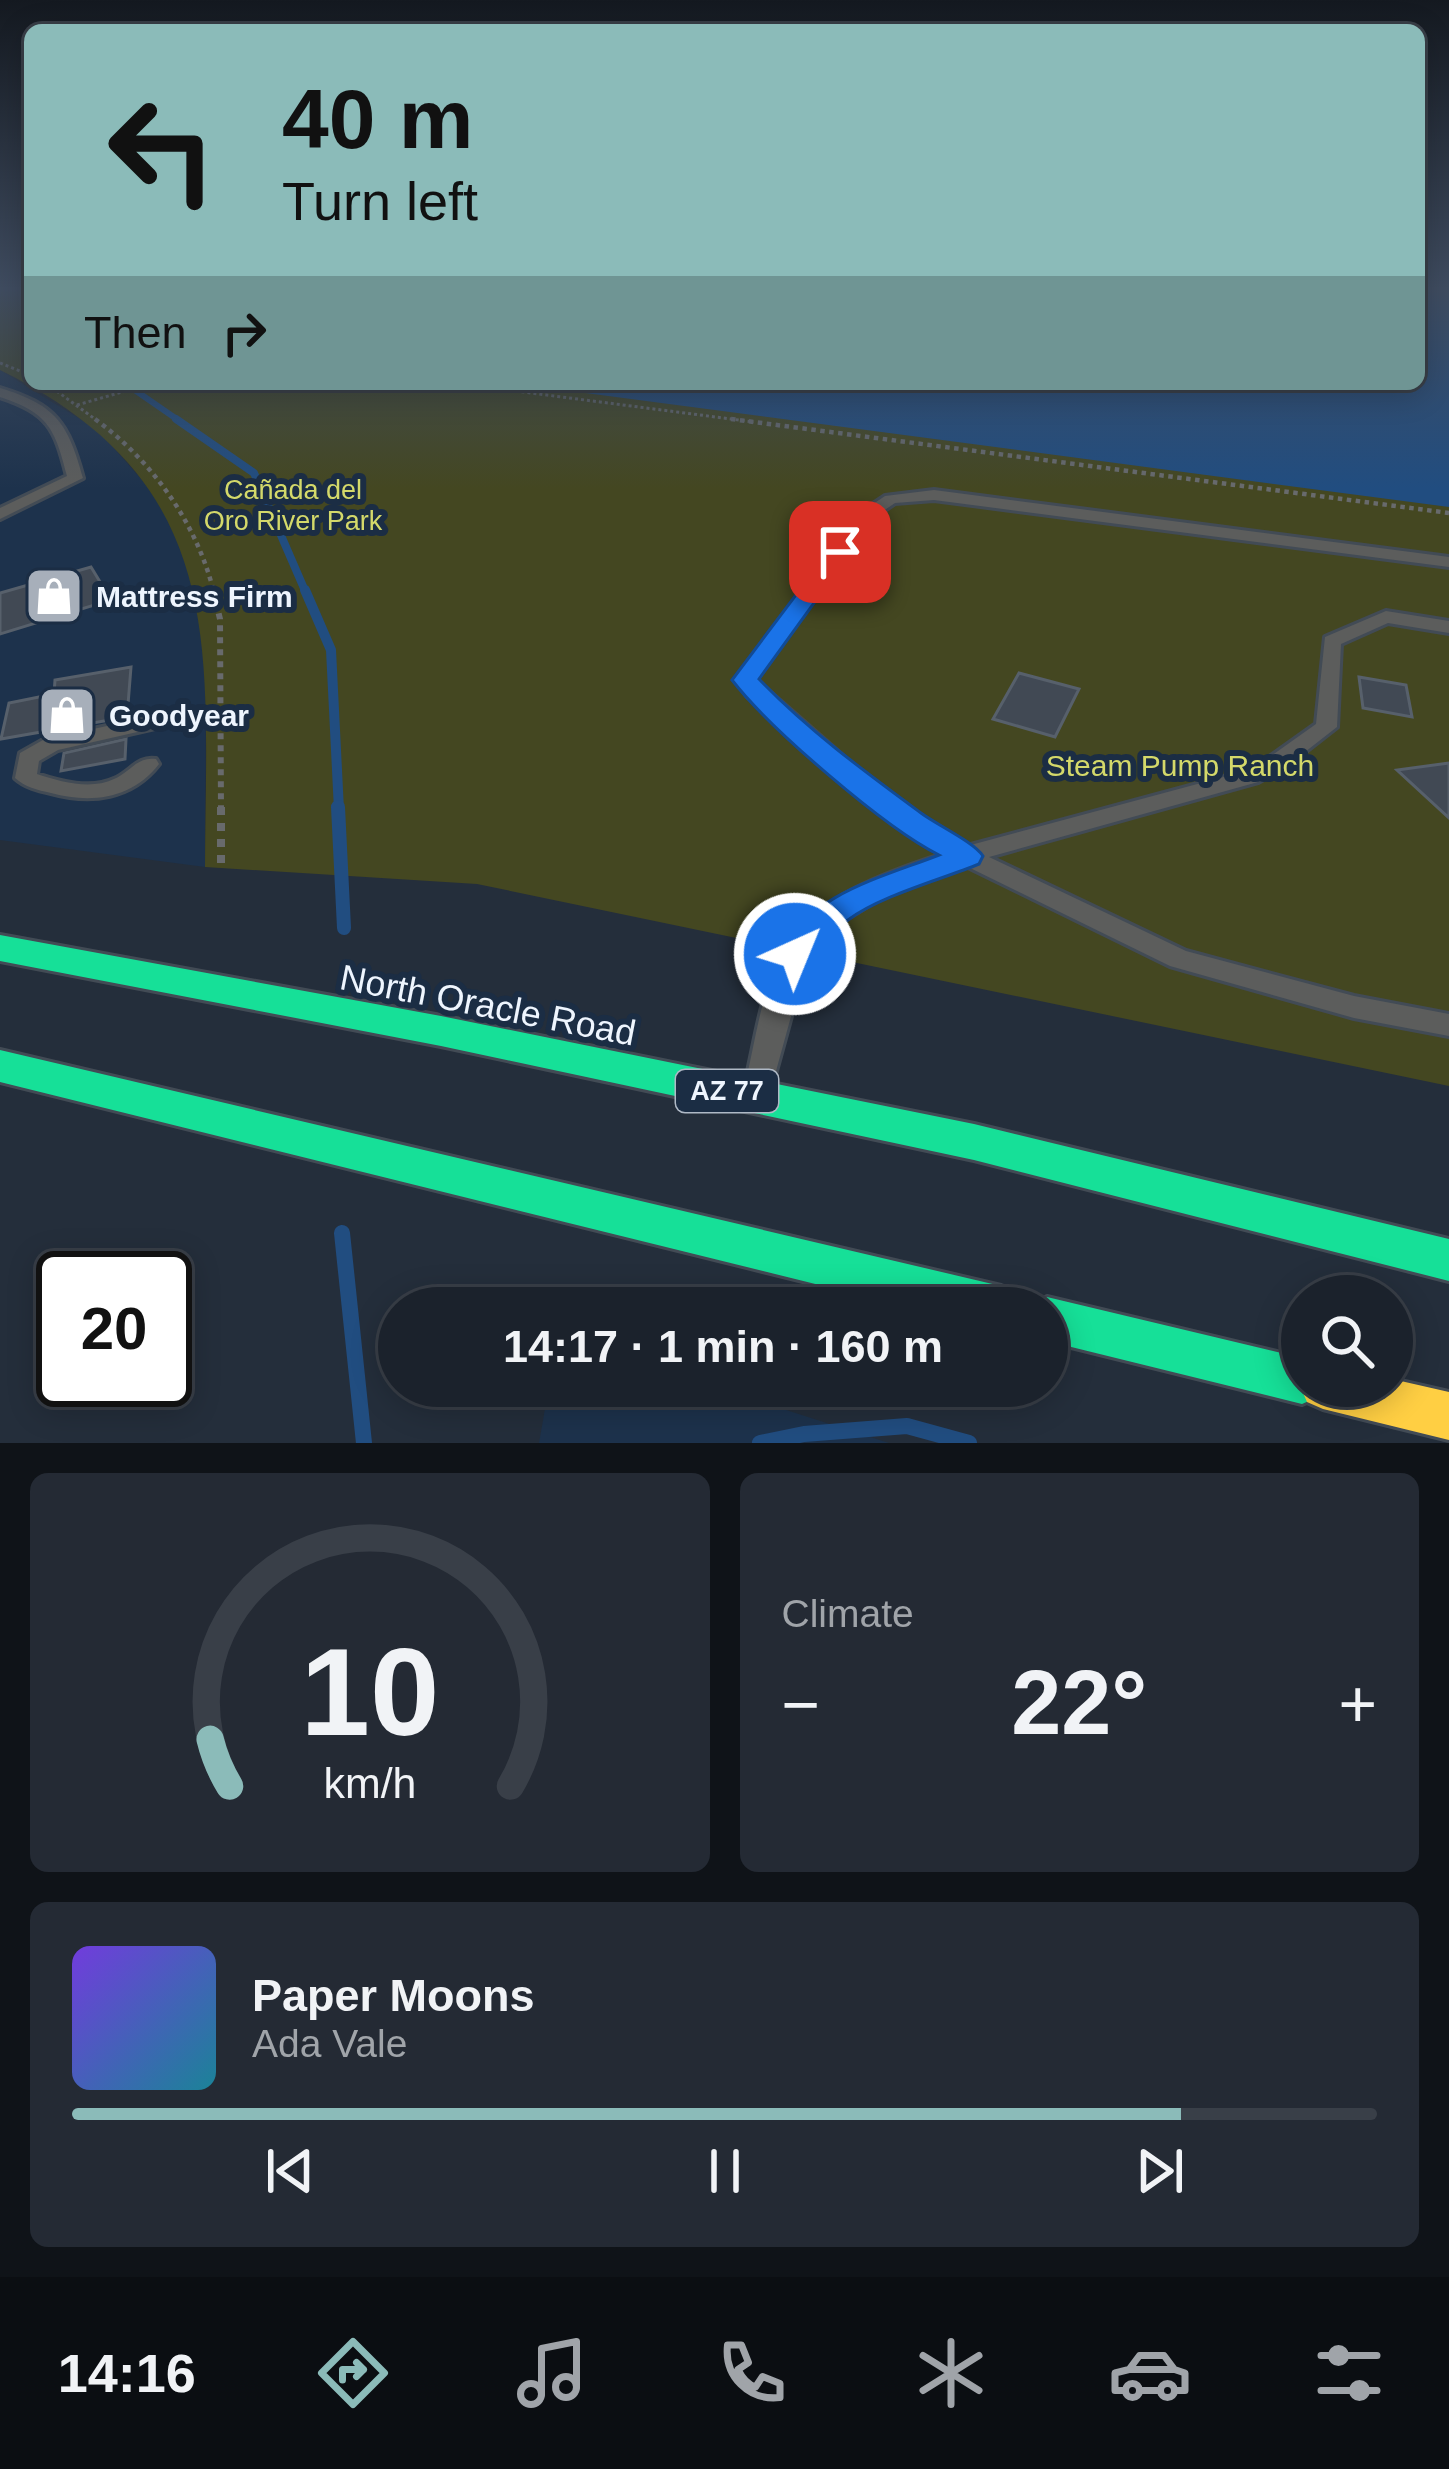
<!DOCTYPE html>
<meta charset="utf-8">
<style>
:root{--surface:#1b222c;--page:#242a34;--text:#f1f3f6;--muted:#a0a4a9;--line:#393f48;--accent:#8bbbb9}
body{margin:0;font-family:Helvetica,sans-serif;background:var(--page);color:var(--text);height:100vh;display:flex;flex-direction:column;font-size:45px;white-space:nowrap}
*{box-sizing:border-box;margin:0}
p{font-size:39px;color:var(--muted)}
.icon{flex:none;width:66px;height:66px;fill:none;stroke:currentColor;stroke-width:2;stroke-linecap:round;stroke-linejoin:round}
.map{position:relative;height:1443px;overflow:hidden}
.panel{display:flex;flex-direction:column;gap:30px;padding:30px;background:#0f1318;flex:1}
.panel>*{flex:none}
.top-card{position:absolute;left:24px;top:24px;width:1401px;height:366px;border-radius:18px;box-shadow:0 6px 30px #0003,0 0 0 3px var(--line);background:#8bbbb9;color:#111;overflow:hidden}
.buttons{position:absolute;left:1281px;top:1275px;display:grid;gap:24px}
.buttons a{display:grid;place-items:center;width:132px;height:132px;border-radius:50%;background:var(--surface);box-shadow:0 6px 30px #0003,0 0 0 3px var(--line);font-size:60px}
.speed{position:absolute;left:36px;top:1251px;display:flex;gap:24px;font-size:60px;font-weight:700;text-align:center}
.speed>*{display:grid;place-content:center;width:156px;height:156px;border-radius:50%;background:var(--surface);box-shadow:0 6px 30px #0003,0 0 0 3px var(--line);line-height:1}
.speed .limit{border:6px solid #111;border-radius:18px;background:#fff;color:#111}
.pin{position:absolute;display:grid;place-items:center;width:102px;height:102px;color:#fff;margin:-51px;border-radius:24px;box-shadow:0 6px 18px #0006}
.me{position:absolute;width:132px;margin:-66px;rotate:44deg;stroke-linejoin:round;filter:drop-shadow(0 0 9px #0008)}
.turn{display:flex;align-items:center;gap:42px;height:252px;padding:0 60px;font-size:54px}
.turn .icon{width:156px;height:156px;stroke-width:2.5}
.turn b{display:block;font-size:84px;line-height:102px}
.then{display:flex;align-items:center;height:114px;padding:0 60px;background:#0003;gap:24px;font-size:45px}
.big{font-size:90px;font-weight:700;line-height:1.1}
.panel .widget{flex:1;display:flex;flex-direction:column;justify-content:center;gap:18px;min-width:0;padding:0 42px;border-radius:18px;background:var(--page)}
.panel .dial{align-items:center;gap:0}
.dial svg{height:312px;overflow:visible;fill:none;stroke:var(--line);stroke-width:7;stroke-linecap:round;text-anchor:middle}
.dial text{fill:var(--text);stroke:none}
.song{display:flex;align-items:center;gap:36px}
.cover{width:144px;height:144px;border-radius:18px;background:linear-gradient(135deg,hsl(260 70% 55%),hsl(190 70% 35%))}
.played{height:12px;border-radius:6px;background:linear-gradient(90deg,var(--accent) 85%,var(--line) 85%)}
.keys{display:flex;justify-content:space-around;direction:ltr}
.heat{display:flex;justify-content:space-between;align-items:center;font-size:66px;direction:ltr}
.panel .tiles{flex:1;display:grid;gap:30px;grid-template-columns:1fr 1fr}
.widget:last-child{grid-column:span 2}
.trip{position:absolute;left:378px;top:1287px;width:690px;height:120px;border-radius:60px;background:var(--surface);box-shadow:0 6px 30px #0003,0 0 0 3px var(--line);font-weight:700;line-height:120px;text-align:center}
.dock{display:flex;height:192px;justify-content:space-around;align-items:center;background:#0b0e12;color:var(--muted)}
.dock .icon{width:84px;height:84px}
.dock .on{color:var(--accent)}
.dock b{font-size:54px;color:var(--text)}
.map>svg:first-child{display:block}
</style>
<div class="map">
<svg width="1449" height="1443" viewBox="0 0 1449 1443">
<rect width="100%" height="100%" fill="#242e3b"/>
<g fill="#1d324c">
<polygon points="0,370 98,430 156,496 179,542 198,605 206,664 205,867 0,840"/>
<polygon points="549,1386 711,1386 889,1443 539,1443"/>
</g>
<path fill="#444721" d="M0,287H30V384H1419V287H1449V1086L477,884L205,867C206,646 230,483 0,370Z"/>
<polygon fill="#214d80" points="1419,287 1449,287 1449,507 517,384 1419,384"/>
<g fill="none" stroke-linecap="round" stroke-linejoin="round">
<polyline stroke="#214d80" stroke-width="6" points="126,384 181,422"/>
<polyline stroke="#214d80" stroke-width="8" points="176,419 254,473 306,593"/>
<polyline stroke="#214d80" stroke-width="10" points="305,590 331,650 339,810"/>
<polyline stroke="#214d80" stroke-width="14" points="338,807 344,928"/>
<g stroke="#214d80" stroke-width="16">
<polyline points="342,1233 364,1443"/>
<polyline points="760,1443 804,1434 907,1426 969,1443"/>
</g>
</g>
<g fill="#414954" stroke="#57606b" stroke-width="3">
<polygon points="91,567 111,600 0,634 0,593"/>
<polygon points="131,667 127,717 1,739 9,703 54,694 55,680"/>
<polygon points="1019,673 1079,689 1055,737 993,719"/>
<polygon points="1359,677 1406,685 1412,717 1363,708"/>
<polygon points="126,739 125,759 61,771 64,753"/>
<polygon points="1449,763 1449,818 1397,770"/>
</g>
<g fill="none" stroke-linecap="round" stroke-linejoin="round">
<g stroke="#424b55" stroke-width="6">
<g id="lane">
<path d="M0,388C56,405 68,423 83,478L0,519V508L67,476C55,428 48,413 0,397Z"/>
<path d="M934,490L1449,557V567L934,500L895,503L870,520L756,680L860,771L949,837L967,846L1242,772L1271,756L1316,724L1325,637L1386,611L1449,621V633L1388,623L1341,644L1337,727L1287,766L1258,782L989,857L1186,951L1354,996L1449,1014V1036L1354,1018L1170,966L964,865L882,897L834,927L807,958L770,1093L760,1097L750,1093L745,1084C756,1040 761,988 785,949C816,897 888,872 943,854L844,781L747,696L736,680L858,514L885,496Z"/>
<path d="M148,717L159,723L155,728L58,750L39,761L37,774C61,782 91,790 114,779C131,772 137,756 156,759L159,764C132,799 91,804 51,793C37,790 25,787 15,778L20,753L43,740Z"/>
</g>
</g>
<g stroke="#424b55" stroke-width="6">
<g id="fast">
<polygon points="0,935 441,1016 974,1124 1449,1239 1449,1281 974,1160 441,1046 0,961"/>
<polygon points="0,1050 1001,1286 1017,1292 1023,1308 912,1308 0,1082"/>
<polygon points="1047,1297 1302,1358 1302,1386 1323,1386 1318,1397 1302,1404 1047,1341 1047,1308 1029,1308"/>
</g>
</g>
<g stroke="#424b55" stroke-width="6">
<polygon id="slow" points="1392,1379 1449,1392 1449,1440 1323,1409 1307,1402 1300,1386 1302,1380 1302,1386 1392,1386"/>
</g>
<g stroke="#686a6c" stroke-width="3" stroke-dasharray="3 3" stroke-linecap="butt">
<polyline points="0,363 30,375"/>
<polyline points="47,384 99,422"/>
<polyline points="462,384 754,422"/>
<polyline points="77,405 150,384"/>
</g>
<g stroke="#686a6c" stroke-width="4.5" stroke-dasharray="4.5 4.5" stroke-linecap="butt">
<path d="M95,419C152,461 197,523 214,593"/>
<polyline points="731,419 1449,513"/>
</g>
<polyline stroke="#686a6c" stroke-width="6" stroke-dasharray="6 6" stroke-linecap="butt" points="213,590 220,619 221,810"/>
<polyline stroke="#686a6c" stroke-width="8" stroke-dasharray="8 8" stroke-linecap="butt" points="221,807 221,864"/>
<use href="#lane" fill="#5c5d5c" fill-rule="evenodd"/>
<use href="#fast" fill="#16e098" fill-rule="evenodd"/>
<use href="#slow" fill="#ffcf43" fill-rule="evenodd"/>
</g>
<linearGradient id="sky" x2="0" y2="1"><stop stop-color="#141920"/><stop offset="0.59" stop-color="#3f4c60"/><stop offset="1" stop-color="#3f4c60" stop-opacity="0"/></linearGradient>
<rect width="1449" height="489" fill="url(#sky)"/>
<path fill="#1a73e8" stroke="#114b97" stroke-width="3" d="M840,545L851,552L759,679C808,730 864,771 921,813C937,825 974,842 983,856L979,864C940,880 880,896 848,920C827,936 811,972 783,963L778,954C810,894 880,878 939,855C885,828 769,728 732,680L832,547Z"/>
<defs>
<g id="shop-square" transform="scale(3)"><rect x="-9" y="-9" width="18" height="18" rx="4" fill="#a7afba" stroke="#1b2d44"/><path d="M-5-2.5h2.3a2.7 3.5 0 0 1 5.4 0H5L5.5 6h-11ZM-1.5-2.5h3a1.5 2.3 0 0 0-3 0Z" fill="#fff"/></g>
</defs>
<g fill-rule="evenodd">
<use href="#shop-square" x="54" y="596"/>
<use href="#shop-square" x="67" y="715"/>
</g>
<g text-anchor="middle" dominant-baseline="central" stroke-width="12" stroke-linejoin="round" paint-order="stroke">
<g font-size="27" fill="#d4d96a" stroke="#1b2d44">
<text x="293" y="490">Cañada del<tspan x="293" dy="31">Oro River Park</tspan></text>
</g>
<rect fill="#1b2d44" stroke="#afb9c6" stroke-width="3" x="676" y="1070" width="102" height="42" rx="9"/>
<g font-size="27" font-weight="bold" fill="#eef5fe">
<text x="727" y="1091">AZ 77</text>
</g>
<g font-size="30" font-weight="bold" fill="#eef5fe" stroke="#1b2d44" text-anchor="start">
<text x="96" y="596">Mattress Firm</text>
<text x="109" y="715">Goodyear</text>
</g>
<g font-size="30" fill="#d4d96a" stroke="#1b2d44">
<text x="1180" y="765">Steam Pump Ranch</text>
</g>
<g font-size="36" fill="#eef5fe" stroke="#1b2d44">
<text transform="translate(488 1005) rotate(11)">North Oracle Road</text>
</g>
</g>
</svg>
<div class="buttons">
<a><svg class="icon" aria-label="search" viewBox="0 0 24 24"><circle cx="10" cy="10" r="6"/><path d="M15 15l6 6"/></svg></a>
</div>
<div class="speed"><div class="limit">20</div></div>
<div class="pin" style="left:840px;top:552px;background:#d93025"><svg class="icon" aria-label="arrive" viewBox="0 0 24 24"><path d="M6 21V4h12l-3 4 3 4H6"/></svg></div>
<svg class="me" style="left:795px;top:954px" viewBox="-20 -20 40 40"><circle r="17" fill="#1a73e8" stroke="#fff" stroke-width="3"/><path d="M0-11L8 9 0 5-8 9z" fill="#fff"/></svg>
<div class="trip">14:17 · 1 min · 160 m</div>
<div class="top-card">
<div class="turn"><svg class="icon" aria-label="left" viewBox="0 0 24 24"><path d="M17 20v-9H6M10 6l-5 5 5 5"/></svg><div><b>40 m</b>Turn left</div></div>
<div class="then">Then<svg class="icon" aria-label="right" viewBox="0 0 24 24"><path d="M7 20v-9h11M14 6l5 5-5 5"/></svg></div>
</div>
</div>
<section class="panel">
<div class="tiles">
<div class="widget dial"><svg viewBox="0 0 100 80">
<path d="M14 69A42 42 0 1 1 86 69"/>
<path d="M14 69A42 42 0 0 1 9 57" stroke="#8bbbb9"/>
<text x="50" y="56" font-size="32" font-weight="700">10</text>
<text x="50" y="72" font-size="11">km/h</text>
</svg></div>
<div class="widget"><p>Climate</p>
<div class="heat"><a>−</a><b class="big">22°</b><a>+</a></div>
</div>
<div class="widget">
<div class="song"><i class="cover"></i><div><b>Paper Moons</b><p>Ada Vale</p></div></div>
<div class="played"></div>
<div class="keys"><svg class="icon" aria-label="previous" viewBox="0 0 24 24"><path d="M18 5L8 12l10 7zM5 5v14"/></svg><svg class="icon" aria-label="pause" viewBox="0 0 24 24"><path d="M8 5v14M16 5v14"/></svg><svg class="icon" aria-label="next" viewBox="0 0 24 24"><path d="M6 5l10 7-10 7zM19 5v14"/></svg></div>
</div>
</div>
</section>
<nav class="dock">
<b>14:16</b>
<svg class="icon on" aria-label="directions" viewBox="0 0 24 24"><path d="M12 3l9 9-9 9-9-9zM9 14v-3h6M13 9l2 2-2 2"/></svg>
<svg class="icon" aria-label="music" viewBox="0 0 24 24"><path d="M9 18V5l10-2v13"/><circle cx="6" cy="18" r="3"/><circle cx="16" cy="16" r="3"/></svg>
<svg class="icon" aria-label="phone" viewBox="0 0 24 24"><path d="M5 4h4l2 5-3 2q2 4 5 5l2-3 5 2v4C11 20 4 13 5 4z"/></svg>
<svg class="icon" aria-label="climate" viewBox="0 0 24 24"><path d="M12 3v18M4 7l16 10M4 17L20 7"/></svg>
<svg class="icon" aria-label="car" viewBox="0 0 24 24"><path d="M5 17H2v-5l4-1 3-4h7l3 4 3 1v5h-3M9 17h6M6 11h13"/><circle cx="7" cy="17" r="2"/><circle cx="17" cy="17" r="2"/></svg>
<svg class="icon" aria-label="filters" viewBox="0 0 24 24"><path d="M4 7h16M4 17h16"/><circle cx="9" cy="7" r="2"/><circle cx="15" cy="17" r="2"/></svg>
</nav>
